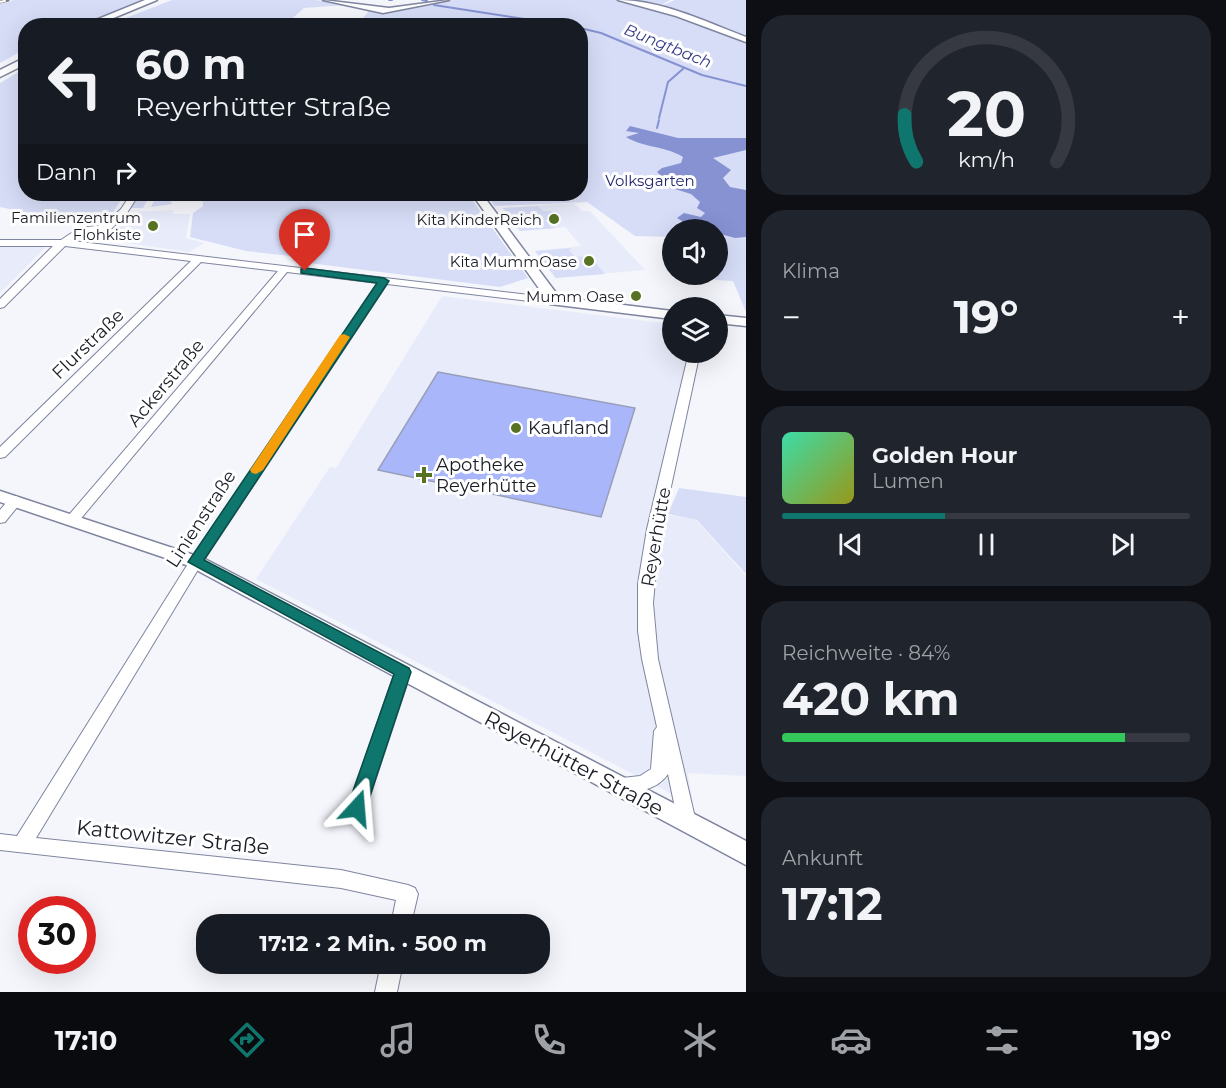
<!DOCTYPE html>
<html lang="de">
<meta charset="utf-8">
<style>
:root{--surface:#171b24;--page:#20242c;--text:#f1f3f6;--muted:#9ea1a6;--line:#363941;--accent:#0f766e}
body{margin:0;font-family:Montserrat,sans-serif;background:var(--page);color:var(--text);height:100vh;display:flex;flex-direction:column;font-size:22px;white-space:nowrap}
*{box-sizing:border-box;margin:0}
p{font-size:20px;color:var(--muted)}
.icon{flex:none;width:33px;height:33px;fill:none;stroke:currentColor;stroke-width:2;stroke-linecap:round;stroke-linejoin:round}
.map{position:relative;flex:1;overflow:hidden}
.drawer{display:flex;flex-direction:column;gap:15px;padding:15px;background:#0d0f14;width:480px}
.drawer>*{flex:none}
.guide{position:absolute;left:18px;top:18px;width:570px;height:183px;border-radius:24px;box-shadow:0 6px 24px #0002;background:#171b24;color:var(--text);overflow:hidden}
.fabs{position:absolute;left:662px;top:219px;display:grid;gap:12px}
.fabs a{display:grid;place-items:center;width:66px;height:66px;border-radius:50%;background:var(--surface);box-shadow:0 6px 24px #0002;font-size:30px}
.speed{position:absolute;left:18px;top:896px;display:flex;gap:12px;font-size:30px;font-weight:700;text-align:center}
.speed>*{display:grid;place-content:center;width:78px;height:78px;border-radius:50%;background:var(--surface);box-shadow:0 6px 24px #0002;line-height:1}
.speed .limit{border:9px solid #d22;background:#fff;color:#111}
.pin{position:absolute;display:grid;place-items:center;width:51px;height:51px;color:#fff;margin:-62px -26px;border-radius:50% 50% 50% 0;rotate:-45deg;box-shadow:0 0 6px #0007}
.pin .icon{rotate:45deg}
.me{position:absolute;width:66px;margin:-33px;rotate:19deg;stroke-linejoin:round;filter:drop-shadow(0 0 4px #0008)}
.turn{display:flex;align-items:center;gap:21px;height:126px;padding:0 18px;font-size:27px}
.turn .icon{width:78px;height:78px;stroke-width:2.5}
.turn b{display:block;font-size:42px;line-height:51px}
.then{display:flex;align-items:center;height:57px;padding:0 18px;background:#0003;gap:12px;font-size:22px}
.big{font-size:45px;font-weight:700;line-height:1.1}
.drawer .tile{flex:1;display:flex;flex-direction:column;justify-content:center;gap:9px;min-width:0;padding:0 21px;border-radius:24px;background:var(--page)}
.drawer .dial{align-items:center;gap:0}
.dial svg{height:156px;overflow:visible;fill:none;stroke:var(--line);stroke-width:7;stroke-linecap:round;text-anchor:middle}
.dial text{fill:var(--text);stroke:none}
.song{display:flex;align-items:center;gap:18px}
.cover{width:72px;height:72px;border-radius:9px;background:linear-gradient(135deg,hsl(160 70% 55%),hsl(60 70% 35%))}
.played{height:6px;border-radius:3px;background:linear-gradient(90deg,var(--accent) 40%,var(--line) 40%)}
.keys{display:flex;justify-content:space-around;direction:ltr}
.heat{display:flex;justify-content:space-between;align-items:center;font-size:33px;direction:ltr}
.charge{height:9px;border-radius:4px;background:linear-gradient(90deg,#34c759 84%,var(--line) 0)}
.trip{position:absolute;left:196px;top:914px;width:354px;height:60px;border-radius:24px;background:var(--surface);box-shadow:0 6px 24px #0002;font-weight:700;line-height:60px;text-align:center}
.dock{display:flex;height:96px;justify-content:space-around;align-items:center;background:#090b0e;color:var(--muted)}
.dock .icon{width:42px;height:42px}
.dock .active{color:var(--accent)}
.dock b{font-size:27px;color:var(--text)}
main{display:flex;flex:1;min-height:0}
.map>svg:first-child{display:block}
</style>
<main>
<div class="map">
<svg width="746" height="992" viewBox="0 0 746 992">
<rect width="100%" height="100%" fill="#f4f6fc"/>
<g fill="#e8ecfa">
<polygon points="574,203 582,211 590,211 645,270 555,278 535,251 581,246 565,227 519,231 502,208"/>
<polygon points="173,210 173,214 190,214 186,238 204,243 189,252 105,240 132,212"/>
<polygon points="27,243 47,246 0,293 0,244"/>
<polygon points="442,296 672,324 672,352 697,353 663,514 696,520 746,576 746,776 688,773 693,805 256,579 330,467 336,468"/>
</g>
<g fill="#d7ddf7">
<polygon points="14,0 146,0 77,25 26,26 25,49 0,63 0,4"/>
<polygon points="172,0 316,0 347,5 304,8 285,25 105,26"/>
<polygon points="453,0 620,0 648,6 627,0 670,0 658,7 675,0 746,0 746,312 733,281 715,280 717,230 672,230 672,237 635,236 587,202 495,206 486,194 580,194 580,26 356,26 369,11 385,13"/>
<polygon points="25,68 26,194 125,194 105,224 73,222 0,207 0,83"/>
<polygon points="162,194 179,195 180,197 169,198 172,204 151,207 155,199 159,199 148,199 143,208 130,208 136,200"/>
<polygon points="209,194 468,194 528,278 500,287 293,261 289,226 291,256 246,251 190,237 193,213 203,206 202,195"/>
<polygon points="538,206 543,211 551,211 558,219 545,220 551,227 557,228 520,231 503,208"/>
<polygon points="573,248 569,250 575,257 590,256 605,274 556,278 535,251"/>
<polygon points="679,488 746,497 746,574 697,520 668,514"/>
</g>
<path fill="#8692d2" d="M630,126L678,138H746V150L713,158L731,170L723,178L730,187L746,190V237L735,238L717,233V230L695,229L677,218L684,213L701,217L705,213L697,208L700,202L691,194L675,189L657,172L662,168L681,163L683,157C666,146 644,148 626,137L639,133L626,131Z"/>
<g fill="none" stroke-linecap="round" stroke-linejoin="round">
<g stroke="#8692d2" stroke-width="2">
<polyline points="389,0 392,0"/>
<polyline points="422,0 427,1"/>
<polyline points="434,5 570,26"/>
<polyline points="580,28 601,33 702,75 746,86"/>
<polyline points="659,118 668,82 684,68"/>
<polyline points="657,128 659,120"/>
</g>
</g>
<polygon fill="#a9b6f9" stroke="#989eb9" stroke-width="1.5" points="438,372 635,408 601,517 378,470"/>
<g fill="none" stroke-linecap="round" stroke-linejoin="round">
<g stroke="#7f859f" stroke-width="2">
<g id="street">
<polygon points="131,194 139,194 127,213 110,230 84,233 72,241 555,298 560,301 555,304 387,284 202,563 36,838 341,870 408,885 415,888 418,894 411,924 391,924 396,900 341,888 0,850 0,834 17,836 191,559 378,283 287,272 78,522 68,522 66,519 68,516 278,271 201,262 5,457 0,458 0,447 191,261 65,246 4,307 0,308 0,299 53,246 0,246 0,240 61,240 79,228 104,225 121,209"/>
<path d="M689,352H700L658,547L653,603L658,659L696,822L694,828L687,830L680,828L678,822L668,774C657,791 631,795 613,789L610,784L613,779L640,776L651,769L654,731L657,727L642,659L638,631V584L647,529Z"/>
<polygon points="16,496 23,500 5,522 0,523 0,510 11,497"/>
<polygon points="403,666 409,668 411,672 366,808 364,813 357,816 350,813 348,808 395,672 397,668"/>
<polygon points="381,963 403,963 397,992 375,992"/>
</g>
</g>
<g stroke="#7f859f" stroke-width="3">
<g id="secondary">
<polygon points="323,0 389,8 449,0 383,13"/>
<path d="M618,0C662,0 706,22 746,37V42L676,16Z"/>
<polygon points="472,194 482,194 559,297 672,311 672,319 550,304"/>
<polygon points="717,315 746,318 746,326 717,323"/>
<polygon points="0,491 203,558 746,841 746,865 189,566 0,502"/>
</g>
</g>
<g stroke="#7f859f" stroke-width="3">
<g id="primary">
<polygon points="145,0 157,0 94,26 81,26"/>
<polygon points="26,57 26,64 0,77 0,70"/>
</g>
</g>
<use href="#street" fill="#fff" fill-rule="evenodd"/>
<use href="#secondary" fill="#fff" fill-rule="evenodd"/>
<use href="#primary" fill="#fff" fill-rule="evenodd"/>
<g stroke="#75777f" stroke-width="3">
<polyline id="rail" points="0,2 8,0"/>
</g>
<use href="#rail" stroke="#fff" stroke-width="2" stroke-dasharray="6" stroke-linecap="butt"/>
</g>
<polygon fill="#0f766e" stroke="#0a4d48" stroke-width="1.5" points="305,268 384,278 389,281 204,560 409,668 411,672 366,808 363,813 357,816 350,813 347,808 394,674 188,562 377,283 301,273 301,269"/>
<polygon fill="#f59e0b" points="344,334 350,337 263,470 256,474 252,473 250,470 340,335"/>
<g fill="#587224" stroke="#fff" stroke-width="2">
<circle cx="554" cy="219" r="6"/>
<circle cx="153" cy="226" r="6"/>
<circle cx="589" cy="261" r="6"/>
<circle cx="636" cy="296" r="6"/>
<circle cx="516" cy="428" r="6"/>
<path d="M421 466h6v6h6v6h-6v6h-6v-6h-6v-6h6z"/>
</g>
<g text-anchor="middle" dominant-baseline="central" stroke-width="6" stroke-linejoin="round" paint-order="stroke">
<g font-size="15" fill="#242670" stroke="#fff">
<text x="650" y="180">Volksgarten</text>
</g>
<g font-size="15" fill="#1a1c26" stroke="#fff" text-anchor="end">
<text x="141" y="217">Familienzentrum<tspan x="141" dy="17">Flohkiste</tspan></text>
<text x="542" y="219">Kita KinderReich</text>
<text x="577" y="261">Kita MummOase</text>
<text x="624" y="296">Mumm Oase</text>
</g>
<g font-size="16" font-style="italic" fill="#343a86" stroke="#fff">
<text transform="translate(668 46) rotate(22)">Bungtbach</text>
</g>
<g font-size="18" fill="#1a1c26" stroke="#fff">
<text transform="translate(88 344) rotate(-44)">Flurstraße</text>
<text transform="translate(166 383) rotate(-50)">Ackerstraße</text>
<text transform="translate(201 519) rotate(-57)">Linienstraße</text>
<text transform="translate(656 537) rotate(-80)">Reyerhütte</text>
</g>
<g font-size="18" fill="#1a1c26" stroke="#fff" text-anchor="start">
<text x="528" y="428">Kaufland</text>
<text x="436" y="465">Apotheke<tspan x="436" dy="21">Reyerhütte</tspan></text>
</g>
<g font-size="21" fill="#1a1c26" stroke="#fff">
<text transform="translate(574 763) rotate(28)">Reyerhütter Straße</text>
<text transform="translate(173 837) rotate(6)">Kattowitzer Straße</text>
</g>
</g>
</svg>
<div class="fabs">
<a><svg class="icon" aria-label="sound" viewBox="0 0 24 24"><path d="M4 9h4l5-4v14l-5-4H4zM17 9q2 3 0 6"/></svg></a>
<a><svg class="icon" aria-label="layers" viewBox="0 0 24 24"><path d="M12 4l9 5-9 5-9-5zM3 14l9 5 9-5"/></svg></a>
</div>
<div class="speed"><div class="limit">30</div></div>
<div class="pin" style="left:305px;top:271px;background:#d93025"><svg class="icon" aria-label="arrive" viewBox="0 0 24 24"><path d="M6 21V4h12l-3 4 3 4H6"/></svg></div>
<svg class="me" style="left:357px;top:808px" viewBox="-20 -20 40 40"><path d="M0-17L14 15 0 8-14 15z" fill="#0f766e" stroke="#fff" stroke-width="4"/></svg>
<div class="trip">17:12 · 2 Min. · 500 m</div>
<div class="guide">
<div class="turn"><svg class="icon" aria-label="left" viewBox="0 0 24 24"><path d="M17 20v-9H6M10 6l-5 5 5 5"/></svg><div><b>60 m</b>Reyerhütter Straße</div></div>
<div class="then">Dann<svg class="icon" aria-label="right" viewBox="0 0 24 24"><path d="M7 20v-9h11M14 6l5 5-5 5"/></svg></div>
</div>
</div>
<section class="drawer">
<div class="tile dial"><svg viewBox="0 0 100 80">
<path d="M14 69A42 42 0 1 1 86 69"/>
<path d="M14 69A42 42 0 0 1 8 45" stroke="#0f766e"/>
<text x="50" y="56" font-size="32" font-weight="700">20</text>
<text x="50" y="72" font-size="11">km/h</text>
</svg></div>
<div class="tile"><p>Klima</p>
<div class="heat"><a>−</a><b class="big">19°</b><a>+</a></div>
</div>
<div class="tile">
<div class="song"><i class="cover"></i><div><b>Golden Hour</b><p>Lumen</p></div></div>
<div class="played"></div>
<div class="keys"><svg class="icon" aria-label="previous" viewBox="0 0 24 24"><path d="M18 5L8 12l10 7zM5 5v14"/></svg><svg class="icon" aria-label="pause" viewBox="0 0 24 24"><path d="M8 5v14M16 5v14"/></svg><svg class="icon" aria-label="next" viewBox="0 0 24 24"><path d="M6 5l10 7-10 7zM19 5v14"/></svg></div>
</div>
<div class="tile"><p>Reichweite · 84%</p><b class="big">420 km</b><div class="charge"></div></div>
<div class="tile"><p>Ankunft</p><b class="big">17:12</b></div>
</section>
</main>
<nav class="dock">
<b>17:10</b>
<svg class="icon active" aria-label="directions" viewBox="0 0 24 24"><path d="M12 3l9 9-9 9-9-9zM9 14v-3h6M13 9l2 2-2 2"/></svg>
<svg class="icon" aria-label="music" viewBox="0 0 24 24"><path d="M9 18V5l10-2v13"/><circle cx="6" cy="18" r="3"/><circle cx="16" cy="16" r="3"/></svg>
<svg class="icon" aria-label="phone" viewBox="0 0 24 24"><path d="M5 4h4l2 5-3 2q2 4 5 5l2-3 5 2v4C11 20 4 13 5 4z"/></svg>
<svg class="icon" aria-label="climate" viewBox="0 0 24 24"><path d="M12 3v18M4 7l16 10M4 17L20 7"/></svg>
<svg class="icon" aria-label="car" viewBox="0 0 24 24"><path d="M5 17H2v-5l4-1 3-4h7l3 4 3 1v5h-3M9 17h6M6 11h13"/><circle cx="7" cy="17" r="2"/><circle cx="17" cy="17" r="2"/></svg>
<svg class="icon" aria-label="filters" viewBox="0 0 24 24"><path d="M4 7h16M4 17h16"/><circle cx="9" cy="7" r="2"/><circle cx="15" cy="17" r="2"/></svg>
<b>19°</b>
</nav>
